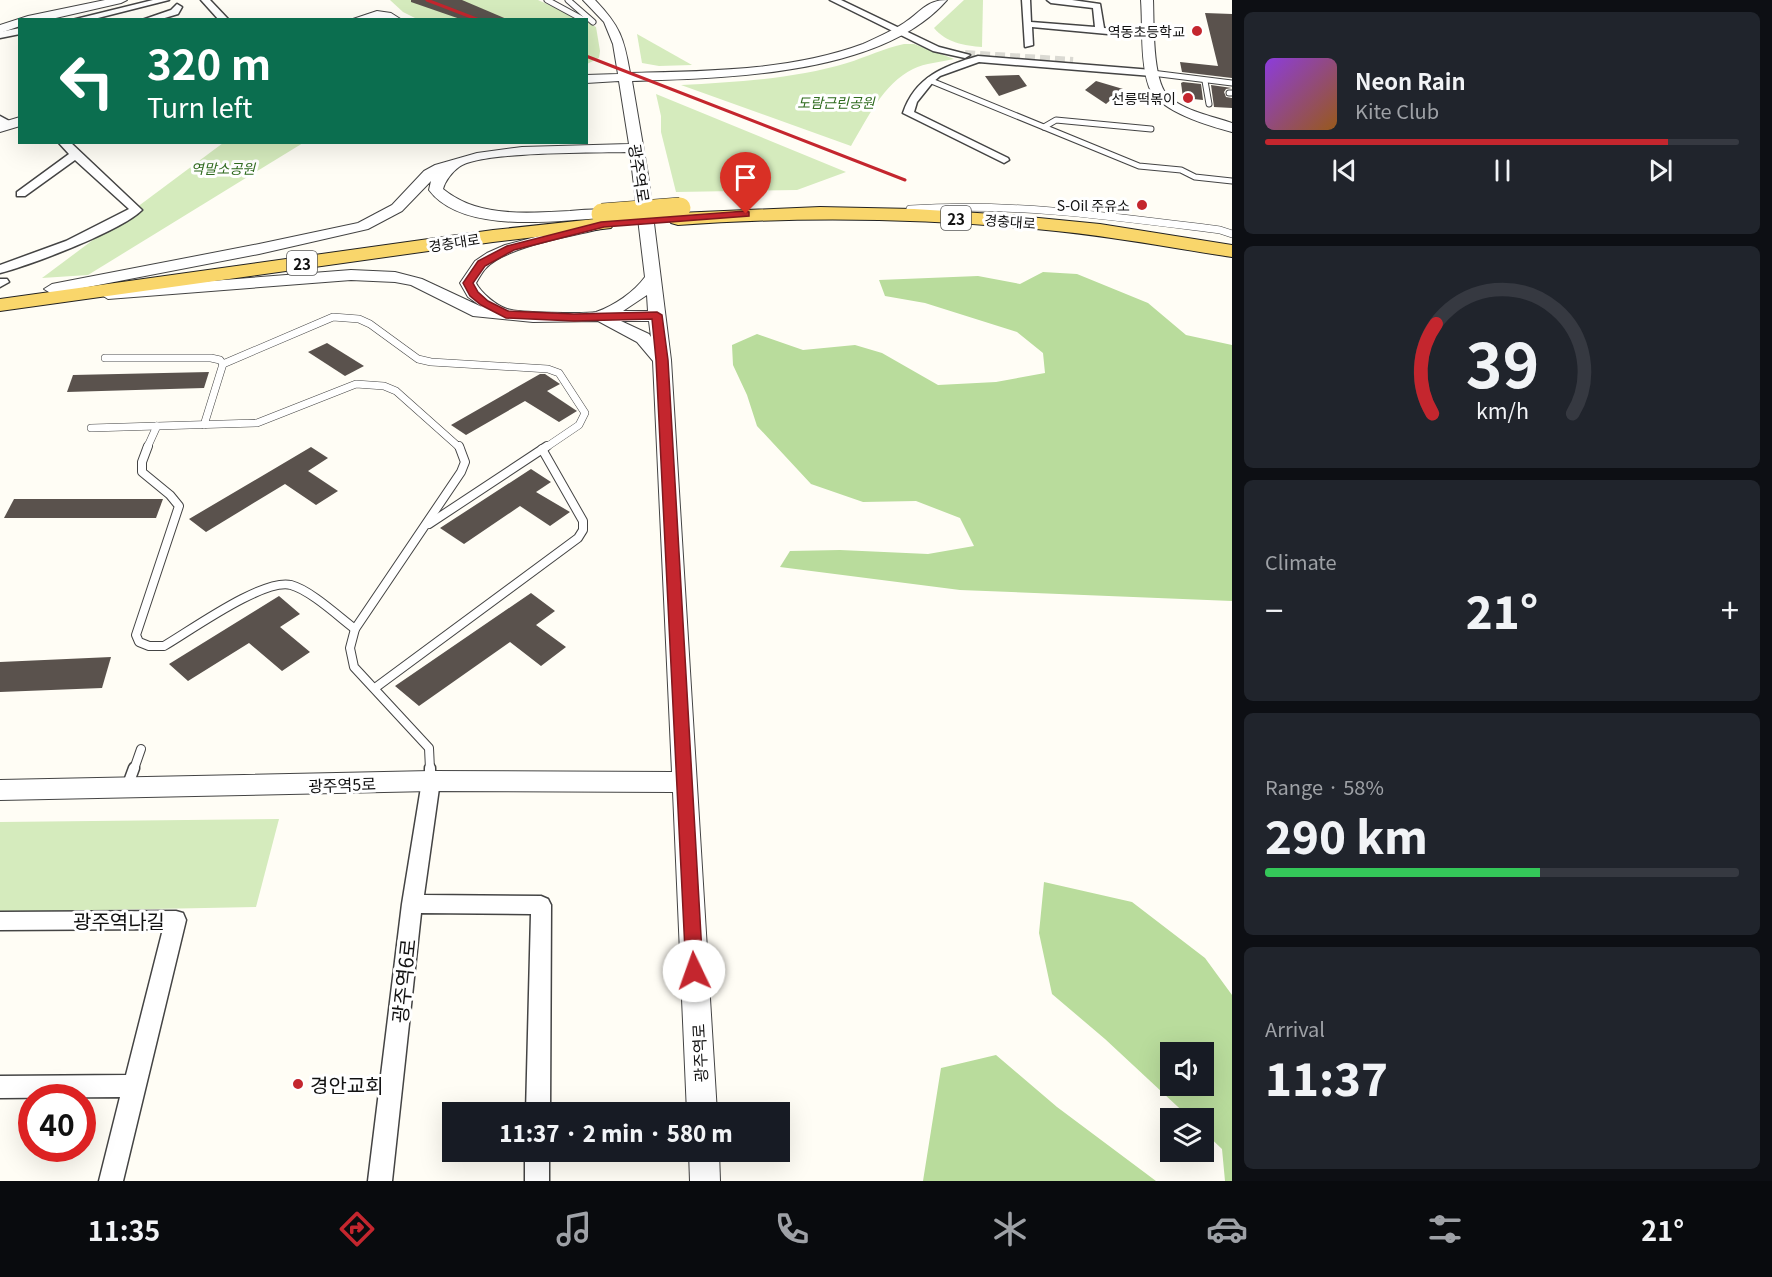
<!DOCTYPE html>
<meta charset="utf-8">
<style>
:root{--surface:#171b24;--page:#20242c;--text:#f1f3f6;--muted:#9ea1a6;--line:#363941;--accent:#c4262e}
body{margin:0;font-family:Georgia,"Noto Sans KR",serif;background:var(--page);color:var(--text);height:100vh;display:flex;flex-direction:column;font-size:22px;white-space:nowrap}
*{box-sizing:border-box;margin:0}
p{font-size:20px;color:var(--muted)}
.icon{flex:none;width:33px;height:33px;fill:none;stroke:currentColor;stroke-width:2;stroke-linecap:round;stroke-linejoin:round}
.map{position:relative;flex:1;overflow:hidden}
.panel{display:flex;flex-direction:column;gap:12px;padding:12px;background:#0d0f14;width:540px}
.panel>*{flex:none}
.hud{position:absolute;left:18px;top:18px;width:570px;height:126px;border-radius:0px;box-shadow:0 6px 24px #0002;background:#0b6e4f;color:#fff;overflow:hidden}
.buttons{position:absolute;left:1160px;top:1042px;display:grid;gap:12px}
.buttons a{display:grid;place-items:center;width:54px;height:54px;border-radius:0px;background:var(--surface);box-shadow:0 6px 24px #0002;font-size:30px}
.speed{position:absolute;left:18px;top:1084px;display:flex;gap:12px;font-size:30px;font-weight:700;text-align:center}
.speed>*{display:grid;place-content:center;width:78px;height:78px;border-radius:50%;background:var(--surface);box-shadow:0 6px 24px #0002;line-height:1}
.speed .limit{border:9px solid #d22;background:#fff;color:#111}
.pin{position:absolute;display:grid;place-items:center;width:51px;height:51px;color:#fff;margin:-62px -26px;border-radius:50% 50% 50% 0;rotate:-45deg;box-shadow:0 0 6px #0007}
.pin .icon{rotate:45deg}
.me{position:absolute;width:66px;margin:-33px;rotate:357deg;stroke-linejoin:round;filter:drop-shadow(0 0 4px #0008)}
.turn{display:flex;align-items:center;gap:21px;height:126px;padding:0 30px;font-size:27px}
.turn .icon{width:78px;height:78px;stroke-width:2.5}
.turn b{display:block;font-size:42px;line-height:51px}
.big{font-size:45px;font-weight:800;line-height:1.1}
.panel .tile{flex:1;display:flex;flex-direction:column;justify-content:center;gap:9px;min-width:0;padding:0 21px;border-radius:9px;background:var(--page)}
.panel .dial{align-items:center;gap:0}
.dial svg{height:156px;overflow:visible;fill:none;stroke:var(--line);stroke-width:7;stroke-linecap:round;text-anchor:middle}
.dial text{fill:var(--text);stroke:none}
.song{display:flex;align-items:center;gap:18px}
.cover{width:72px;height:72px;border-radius:9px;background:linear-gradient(135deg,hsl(270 70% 55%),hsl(30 70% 35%))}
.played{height:6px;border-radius:3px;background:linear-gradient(90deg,var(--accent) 85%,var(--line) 85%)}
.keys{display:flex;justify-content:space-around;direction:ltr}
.heat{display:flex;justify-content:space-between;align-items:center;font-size:33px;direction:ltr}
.charge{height:9px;border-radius:4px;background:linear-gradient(90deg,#34c759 58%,var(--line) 0)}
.trip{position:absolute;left:442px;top:1102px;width:348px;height:60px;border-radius:0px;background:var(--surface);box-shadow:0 6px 24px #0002;font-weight:800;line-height:60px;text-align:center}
.menu{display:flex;height:96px;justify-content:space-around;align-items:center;background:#090b0e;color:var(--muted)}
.menu .icon{width:42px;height:42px}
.menu .current{color:var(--accent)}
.menu b{font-size:27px;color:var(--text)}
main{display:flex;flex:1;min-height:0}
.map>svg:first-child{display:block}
</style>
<main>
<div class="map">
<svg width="1232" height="1181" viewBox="0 0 1232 1181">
<rect width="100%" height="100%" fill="#fffdf5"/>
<g fill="#d5ebbd">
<polygon points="390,0 538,0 580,19 417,19 403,12"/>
<path d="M964,0H983L982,47C965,46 945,42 934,28Z"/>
<polygon points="587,22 596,27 600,51 599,58 587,64"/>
<polygon points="637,34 692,65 659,66 642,63"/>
<path d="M904,44H914L954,59C941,62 925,63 913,69C883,84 867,119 851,146L681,85C736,82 794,79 847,63C866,57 885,48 904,44Z"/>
<polygon points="656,94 846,172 797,190 676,192 661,132 661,116"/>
<polygon points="223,143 303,143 88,275 42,278"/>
<polygon points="279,819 256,907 0,912 0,822"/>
</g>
<g fill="#b9dc9c" fill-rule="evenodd">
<polygon points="1043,272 1077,274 1148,303 1186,335 1232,345 1232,601 960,590 780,567 790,551 840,550 928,554 974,546 960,518 916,501 863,502 811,484 757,426 747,395 733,365 732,345 757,334 803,350 855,345 882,353 938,385 996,382 1045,373 1043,353 1017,332 925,303 885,296 879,280 978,276 1020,284"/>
<path d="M1044,882L1132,902L1205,958L1232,995V1181H1225L1222,1149L1203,1131V1119H1191L1105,1039L1052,994L1039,933ZM1170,1053H1203V1086H1170Z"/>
<polygon points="996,1055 1057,1107 1156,1181 923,1181 941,1068"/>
</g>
<g fill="#5a524d">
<polygon points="411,0 462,0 509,20 463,20 411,2"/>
<polygon points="1205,13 1232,14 1232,78 1182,72 1180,62 1218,66"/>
<polygon points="1019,75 1027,86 999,96 985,76"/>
<polygon points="1096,81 1123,89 1106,104 1085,90"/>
<polygon points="1183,82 1201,84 1203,100 1183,98 1181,83"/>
<polygon points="1211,85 1232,88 1226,89 1224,92 1226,97 1232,98 1232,108 1214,107"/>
<polygon points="327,343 364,366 345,376 308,352"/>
<polygon points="209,372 204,388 67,392 73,375"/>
<polygon points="540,374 545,374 560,384 547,391 577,411 559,422 525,401 466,435 451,425"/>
<polygon points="311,447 328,458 308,471 338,491 316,505 285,484 206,532 189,519"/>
<polygon points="531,469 551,482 536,492 570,512 550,526 520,506 464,544 440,528"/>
<polygon points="14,499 163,499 156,518 4,518"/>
<polygon points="531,593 555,611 536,625 566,647 541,666 510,642 419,706 395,686"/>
<polygon points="279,596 300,614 280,627 310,652 282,671 249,643 188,681 169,664"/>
<polygon points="111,657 102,688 0,692 0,662"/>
</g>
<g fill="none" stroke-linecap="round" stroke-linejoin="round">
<polyline stroke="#dbdad3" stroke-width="10" stroke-dasharray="10 5" stroke-linecap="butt" points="965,55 1073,62"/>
<g stroke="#444" stroke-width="7">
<g id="service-far3">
<polyline points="547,0 584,20"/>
<polyline points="568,0 593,22"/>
<polyline points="1152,73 1232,83"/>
<polyline points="929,80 1139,166 1181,170 1195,177 1232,181"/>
<polyline points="1205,81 1209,104"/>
<polyline points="1229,93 1232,93"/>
<polyline points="1044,127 1056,120 1151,129"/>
</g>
</g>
<g stroke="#444" stroke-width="8">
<g id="service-far2">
<path d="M910,209C1015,202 1117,217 1220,230L1232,234"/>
<polyline points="105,358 211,358 220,360 223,364 204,425"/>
<polyline points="223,364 333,317 359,319 370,324 418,359 431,362 548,369 559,373 585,413 579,425 545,448"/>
<polyline points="91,428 257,423 356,384 384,386 396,391 460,448"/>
<polyline points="147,448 157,426"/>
</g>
</g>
<g stroke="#444" stroke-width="10">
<g id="service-far1">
<path d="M148,446L142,462V472L170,495L179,506L136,635L139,642L149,646H164C190,631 263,578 291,585C310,590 338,616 355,629"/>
<polyline points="429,524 547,446"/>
<polyline points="375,688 578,538 583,530 583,521 542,449"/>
<polyline points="134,769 141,749"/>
<polyline points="430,769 429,748 354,667 350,648 355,629 461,472 465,462 459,446"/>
</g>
</g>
<g stroke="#444" stroke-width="13">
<g id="service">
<polyline points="430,768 430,781"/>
<polyline points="127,787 134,768"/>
</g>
</g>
<g stroke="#444" stroke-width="3">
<g id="minor">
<polygon points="153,0 169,0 90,20 72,20"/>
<polygon points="201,0 210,0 229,20 219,20"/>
<polygon points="830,0 841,0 939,47 970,55 965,58 933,51"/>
<polygon points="1022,0 1030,0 1031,22 1095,27 1093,8 1051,3 1047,0 1072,0 1100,4 1104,28 1151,32 1156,35 1151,38 1032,27 1033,45 1025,47"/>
<polygon points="177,4 182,7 178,14 158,20 142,20 171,10"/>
<polygon points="20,28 20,34 0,38 0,32"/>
<path d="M978,56L1152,70L1157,73L1152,76L979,62L940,76L933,82L917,102L914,112L1008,158L1009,160L1004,163L903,113C915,77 944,66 978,56Z"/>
<polygon points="0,116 13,123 13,127 5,127 0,124"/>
<path d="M58,142H70L142,210C121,231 31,265 0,273V265L66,241L129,209L75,160L25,196H17V192L69,154Z"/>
<polygon points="0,279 7,279 9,282 0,287"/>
<polygon points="431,773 438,776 440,781 424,895 541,896 548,899 551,905 550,1113 526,1113 531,914 421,913 392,1181 368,1181 402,904 422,781 424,776"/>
<polygon points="176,911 183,913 186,920 123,1181 99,1181 120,1097 0,1098 0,1076 126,1075 163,929 0,930 0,912"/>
<rect x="525" y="1152" width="24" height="29"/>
</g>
</g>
<g stroke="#444" stroke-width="2">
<g id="tertiary">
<polygon points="105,0 127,0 121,3 47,20 20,20 20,26 0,33 0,25 28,16"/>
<path d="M583,0H595C620,26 624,38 630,73C707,71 790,71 863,44C876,38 892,31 904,23C920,13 926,0 947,0C881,76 724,78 632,81L648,175L671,360L717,1113H687L673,792L431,791L0,800V780L431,771L672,772L653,361L637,342L598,321L533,322L473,316L411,285L395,282L351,280L108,299L100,294L108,289L351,270L395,272L422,279L482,307L468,297L460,283L475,261L487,253L505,245L595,221L600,223L603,226L600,229C572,236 505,247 486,268C482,272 479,278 476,283C481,293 497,306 507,309C518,313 586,314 596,312C614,306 634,292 645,277L630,152C599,153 480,151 459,167C452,172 445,181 443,189C478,218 527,213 570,211C582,210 596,208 607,211L609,214L602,218C553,221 462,234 429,190L431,181L402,211L368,229L259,254L52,294L44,289L52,284L259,244L358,223L392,205L424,171L435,165L477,153L522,147L629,144L619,81L586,83V75L618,74L613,44L604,22ZM647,295L648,311H623ZM621,321H649L651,337L649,334Z"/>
<path d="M1141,0H1153C1154,23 1152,80 1168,96C1184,111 1212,116 1232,123V132C1209,126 1158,111 1149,87C1140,61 1143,27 1141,0Z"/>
<polygon points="377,11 391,13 402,20 350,20"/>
<polygon points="20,117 20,126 0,132 0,123"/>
<polygon points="689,1152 719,1152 720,1181 690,1181"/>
</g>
</g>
<g stroke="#222" stroke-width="2">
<g id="primary">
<path d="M820,207L914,209L1009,215L1100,224L1232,245V257C1173,248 1115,237 1056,231C930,218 804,216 678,225L671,223L668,219L671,215L678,213Z"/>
<polygon points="604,218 611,220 614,224 611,228 493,242 0,311 0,299 493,230"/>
</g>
</g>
<use href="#service-far3" stroke="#fff" stroke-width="5"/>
<use href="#service-far2" stroke="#fff" stroke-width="7"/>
<use href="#service-far1" stroke="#fff" stroke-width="8"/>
<use href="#service" stroke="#fff" stroke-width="10"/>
<use href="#minor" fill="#fff" fill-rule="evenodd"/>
<use href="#tertiary" fill="#fff" fill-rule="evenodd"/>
<use href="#primary" fill="#f9d66b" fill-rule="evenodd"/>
<g stroke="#c4262e" stroke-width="3">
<polyline points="427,0 479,20"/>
<polyline points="586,56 905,180"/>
</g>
<g stroke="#222" stroke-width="22" stroke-linecap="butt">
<polyline id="primary-bridge" points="602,214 680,208"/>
</g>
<use href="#primary-bridge" stroke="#f9d66b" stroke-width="21"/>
</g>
<polygon fill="#c4262e" stroke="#7f191e" stroke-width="1.5" points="746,211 749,212 749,216 604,227 514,250 485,266 473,283 478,292 488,301 508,311 574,314 657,312 662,315 668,360 703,971 701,977 694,979 688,977 686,971 656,360 652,319 574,321 506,318 481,305 470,296 463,283 478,261 507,246 601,222"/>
<g fill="#c4262e" stroke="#fff" stroke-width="2">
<circle cx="1197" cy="31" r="6"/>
<circle cx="1188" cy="98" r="6"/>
<circle cx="1142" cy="205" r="6"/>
<circle cx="298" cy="1084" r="6"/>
</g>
<g text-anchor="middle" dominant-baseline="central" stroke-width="6" stroke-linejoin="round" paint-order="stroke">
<g font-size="14" fill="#111" stroke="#fff" text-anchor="end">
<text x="1185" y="31">역동초등학교</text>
<text x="1176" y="98">선릉떡볶이</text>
<text x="1130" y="205">S-Oil 주유소</text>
</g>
<g font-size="14" font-style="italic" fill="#2f6b1f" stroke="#fff">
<text x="836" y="102">도람근린공원</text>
<text x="223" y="168">역말소공원</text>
</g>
<g font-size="14" fill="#111" stroke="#fff">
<text transform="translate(1010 221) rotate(4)">경충대로</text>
<text transform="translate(454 242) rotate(-9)">경충대로</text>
</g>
<g fill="#fff" stroke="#585858" stroke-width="1.5">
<rect x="941" y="206" width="30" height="24" rx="4.5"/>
<rect x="287" y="251" width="30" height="24" rx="4.5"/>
</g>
<g font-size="15" font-weight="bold" fill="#111">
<text x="956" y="218">23</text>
<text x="302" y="263">23</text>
</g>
<g font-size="16" fill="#111" stroke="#fff">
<text transform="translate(640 173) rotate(81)">광주역로</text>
<text transform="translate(342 784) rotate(-2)">광주역5로</text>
<text transform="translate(699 1053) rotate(-93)">광주역로</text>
</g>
<g font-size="20" fill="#111" stroke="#fff">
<text x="119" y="920">광주역나길</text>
<text transform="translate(403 981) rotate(-84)">광주역6로</text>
</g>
<g font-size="20" fill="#111" stroke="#fff" text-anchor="start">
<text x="310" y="1084">경안교회</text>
</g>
</g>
</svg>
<div class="buttons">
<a><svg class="icon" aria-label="sound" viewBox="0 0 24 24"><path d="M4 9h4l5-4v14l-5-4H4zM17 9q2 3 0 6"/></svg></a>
<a><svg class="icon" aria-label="layers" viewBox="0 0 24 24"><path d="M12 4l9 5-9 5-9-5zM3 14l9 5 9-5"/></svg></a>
</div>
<div class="speed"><div class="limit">40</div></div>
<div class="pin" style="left:746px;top:214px;background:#d93025"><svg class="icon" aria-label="arrive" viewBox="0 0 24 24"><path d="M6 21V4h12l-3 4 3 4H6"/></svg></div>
<svg class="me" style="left:694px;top:971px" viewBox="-20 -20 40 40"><circle r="19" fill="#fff"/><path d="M0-13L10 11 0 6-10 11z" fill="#c4262e"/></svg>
<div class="trip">11:37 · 2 min · 580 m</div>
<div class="hud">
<div class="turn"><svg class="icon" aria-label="left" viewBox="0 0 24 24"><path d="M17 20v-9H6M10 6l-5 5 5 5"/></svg><div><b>320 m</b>Turn left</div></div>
</div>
</div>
<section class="panel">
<div class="tile">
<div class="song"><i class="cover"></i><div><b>Neon Rain</b><p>Kite Club</p></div></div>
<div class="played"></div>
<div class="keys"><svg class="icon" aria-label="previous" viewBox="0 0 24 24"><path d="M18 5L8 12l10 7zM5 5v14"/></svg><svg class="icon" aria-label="pause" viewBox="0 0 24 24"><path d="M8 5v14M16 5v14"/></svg><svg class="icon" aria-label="next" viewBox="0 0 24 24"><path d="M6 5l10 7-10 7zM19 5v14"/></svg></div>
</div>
<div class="tile dial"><svg viewBox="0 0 100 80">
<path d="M14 69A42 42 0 1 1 86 69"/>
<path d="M14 69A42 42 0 0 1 16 23" stroke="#c4262e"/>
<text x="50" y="56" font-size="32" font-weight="700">39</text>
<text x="50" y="72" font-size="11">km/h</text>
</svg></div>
<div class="tile"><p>Climate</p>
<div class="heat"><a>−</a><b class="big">21°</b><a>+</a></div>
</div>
<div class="tile"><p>Range · 58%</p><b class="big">290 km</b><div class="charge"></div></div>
<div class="tile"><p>Arrival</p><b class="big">11:37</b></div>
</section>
</main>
<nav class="menu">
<b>11:35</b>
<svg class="icon current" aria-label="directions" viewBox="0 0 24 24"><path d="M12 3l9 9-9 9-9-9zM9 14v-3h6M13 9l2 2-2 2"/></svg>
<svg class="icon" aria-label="music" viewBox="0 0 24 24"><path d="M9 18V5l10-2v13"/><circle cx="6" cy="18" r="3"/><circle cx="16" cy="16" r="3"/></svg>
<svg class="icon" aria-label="phone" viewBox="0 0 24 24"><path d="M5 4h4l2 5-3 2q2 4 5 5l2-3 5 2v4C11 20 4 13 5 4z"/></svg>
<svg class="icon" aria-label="climate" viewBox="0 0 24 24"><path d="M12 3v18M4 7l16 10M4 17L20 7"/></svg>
<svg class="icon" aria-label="car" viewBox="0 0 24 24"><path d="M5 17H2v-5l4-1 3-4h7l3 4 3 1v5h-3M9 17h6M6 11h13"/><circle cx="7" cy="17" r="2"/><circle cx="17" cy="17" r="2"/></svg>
<svg class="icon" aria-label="filters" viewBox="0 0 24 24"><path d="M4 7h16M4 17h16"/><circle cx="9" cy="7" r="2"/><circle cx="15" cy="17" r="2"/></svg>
<b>21°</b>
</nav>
